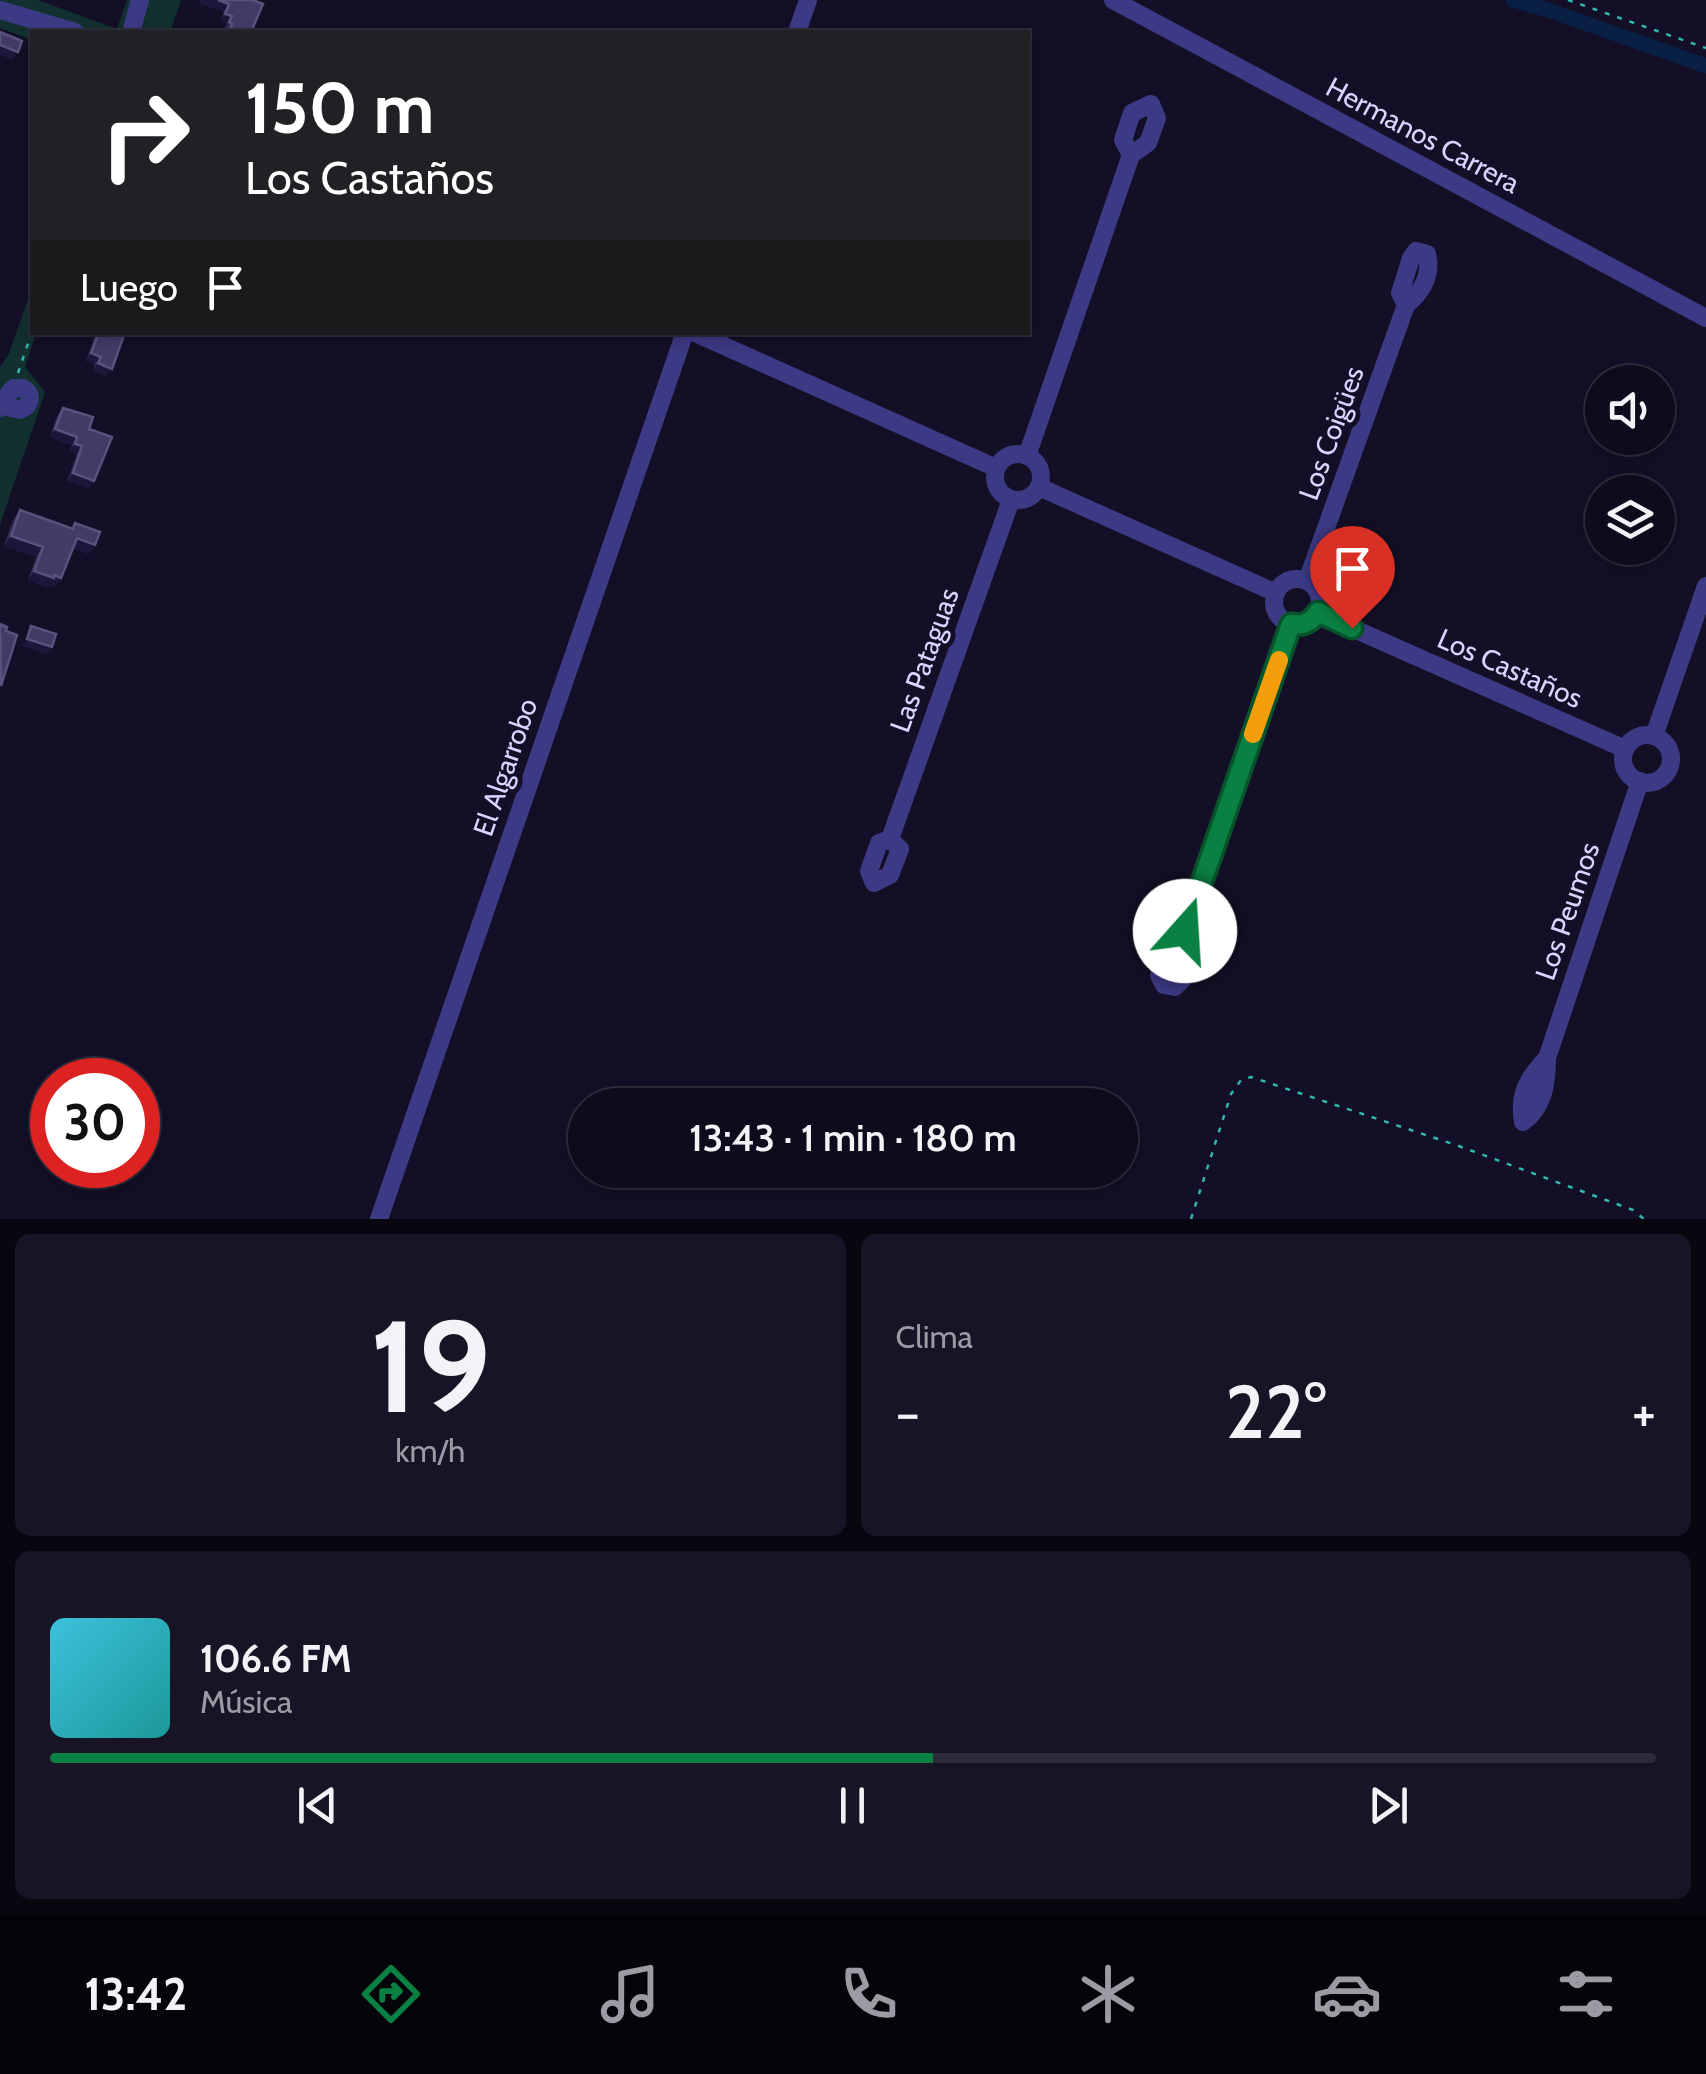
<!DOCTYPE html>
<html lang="es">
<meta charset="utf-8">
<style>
:root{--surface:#0e0b1c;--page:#171425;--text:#f1f3f6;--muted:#9b9ba3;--line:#2e2b3b;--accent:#0b8043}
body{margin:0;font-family:Cabin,sans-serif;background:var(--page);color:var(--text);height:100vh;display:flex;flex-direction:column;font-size:38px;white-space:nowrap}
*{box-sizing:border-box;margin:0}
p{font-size:32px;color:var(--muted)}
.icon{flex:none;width:55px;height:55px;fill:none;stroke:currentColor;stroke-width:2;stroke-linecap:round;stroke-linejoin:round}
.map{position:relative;height:1219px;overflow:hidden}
.panel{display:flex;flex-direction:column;gap:15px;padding:15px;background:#08060f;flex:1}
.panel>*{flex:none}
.banner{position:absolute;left:30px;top:30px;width:1000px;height:305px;border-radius:0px;box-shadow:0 5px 15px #0003,0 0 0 2px var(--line);background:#202124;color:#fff;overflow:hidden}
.tools{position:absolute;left:1585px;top:365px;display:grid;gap:20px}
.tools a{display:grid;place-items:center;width:90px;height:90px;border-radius:50%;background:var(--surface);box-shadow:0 5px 15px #0003,0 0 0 2px var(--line);font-size:50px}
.speed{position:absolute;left:30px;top:1058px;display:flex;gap:20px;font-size:50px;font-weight:700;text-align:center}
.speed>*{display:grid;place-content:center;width:130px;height:130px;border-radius:50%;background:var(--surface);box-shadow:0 5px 15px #0003,0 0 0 2px var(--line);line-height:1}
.speed .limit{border:15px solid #d22;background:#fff;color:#111}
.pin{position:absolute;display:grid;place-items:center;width:85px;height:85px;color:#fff;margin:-102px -42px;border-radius:50% 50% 50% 0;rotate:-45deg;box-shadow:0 0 10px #0007}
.pin .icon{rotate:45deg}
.me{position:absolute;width:110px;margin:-55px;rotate:19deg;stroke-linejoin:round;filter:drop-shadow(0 0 8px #0008)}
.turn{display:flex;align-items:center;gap:35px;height:210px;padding:0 50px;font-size:45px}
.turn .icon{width:130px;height:130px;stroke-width:2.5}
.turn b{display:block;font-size:70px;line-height:85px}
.then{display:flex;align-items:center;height:95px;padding:0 50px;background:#0003;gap:20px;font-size:38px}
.big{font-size:75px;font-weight:600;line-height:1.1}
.panel .widget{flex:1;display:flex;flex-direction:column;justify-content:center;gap:15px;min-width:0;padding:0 35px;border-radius:15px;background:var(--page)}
.panel .dial{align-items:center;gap:0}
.dial b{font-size:130px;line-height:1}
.song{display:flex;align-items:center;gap:30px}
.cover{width:120px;height:120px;border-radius:15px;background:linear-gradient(135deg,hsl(190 70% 55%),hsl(180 70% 35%))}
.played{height:10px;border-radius:5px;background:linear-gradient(90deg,var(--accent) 55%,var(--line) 55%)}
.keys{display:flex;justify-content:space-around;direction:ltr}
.heat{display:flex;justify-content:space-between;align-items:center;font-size:55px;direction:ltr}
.panel .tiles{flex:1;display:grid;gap:15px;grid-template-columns:1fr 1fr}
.widget:last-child{grid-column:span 2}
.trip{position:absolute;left:568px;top:1088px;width:570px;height:100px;border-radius:50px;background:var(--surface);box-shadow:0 5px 15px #0003,0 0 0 2px var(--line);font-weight:600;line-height:100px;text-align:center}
.tabs{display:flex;height:160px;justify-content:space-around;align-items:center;background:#06040b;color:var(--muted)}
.tabs .icon{width:70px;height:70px}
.tabs .on{color:var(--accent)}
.tabs b{font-size:45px;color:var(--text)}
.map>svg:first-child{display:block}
</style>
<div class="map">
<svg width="1706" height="1219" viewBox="0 0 1706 1219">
<rect width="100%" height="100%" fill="#130f26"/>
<g fill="#12302f">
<polygon points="0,0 38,0 117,29 127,0 181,0 170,32 32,32 32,40 0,28"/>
<polygon points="32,287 32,332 36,333 25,367 45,392 0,525 0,367 9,354"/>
</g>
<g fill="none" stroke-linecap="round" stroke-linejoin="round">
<polyline stroke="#0a1f44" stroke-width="15" points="1513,0 1548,10 1706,66"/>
<g stroke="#2fb8b0" stroke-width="2.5" stroke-dasharray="5 8" stroke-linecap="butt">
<polyline points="1568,0 1706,48"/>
<polyline points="18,373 32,332"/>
<polyline points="1191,1219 1231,1094 1241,1080 1251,1077 1456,1145 1633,1210 1644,1219"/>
</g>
<g stroke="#3d3a85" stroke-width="18">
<polyline points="1113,0 1706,318"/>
<polyline points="0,10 75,32"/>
<polyline points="131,32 140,0"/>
<polyline points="797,32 808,0"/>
<polygon points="1151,104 1157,118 1148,143 1131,155 1123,140 1132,113"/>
<path d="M1416,251L1427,254C1432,275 1422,292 1406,305L1400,293L1411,258Z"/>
<polyline points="693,332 996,468"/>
<path d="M0,408C8,401 6,393 14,388H23C30,392 32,398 27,406L20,410L11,408L7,401"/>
<circle cx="1018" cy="477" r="23"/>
<polyline points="1027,456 1131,155"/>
<polyline points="1039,487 1276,593"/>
<circle cx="1297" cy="602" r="23"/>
<polyline points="1307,581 1406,305"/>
<polyline points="1318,613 1625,749"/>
<circle cx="1647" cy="759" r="24"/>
<polyline points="1654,736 1706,586"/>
<polyline points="890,839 1011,500"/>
<polygon points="890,839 900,849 890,875 874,883 869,871 879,843"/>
<polyline points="1185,931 1291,624"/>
<polygon points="1185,931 1193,946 1184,978 1175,987 1164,985 1159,975 1172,940"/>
<polyline points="1547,1058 1640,781"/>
<path d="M1547,1058C1547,1082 1544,1107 1523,1122C1518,1094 1528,1078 1547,1058Z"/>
<polyline points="379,1219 685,332"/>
</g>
</g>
<g fill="#312854">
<polygon points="200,0 253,0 251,32 227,32 224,30 227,23 220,21 224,12 199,3"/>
<polygon points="88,332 125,332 106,376 93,371 95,364 86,361 95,335"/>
<polygon points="63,408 89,429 94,481 88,488 67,481 77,454 69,451 72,445 50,437 57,416"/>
<polygon points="20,510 71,528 75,523 89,554 73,548 61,578 55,587 49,585 47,587 28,580 36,557 4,546 13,520"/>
</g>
<g fill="#1d163a">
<polygon points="201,0 218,0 229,4 224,12 199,3"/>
<polygon points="225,14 232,16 227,23 220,21"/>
<polygon points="0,45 18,52 12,60 0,55"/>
<polygon points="91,353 101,357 95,364 86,361"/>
<polygon points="98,363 112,369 106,376 93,371"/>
<polygon points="55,429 77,437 72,445 50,437"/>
<polygon points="75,444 82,446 77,454 69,451"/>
<polygon points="73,473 94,481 88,488 67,481"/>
<polygon points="11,536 43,547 36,557 4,546"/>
<polygon points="77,538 95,545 89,554 70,548"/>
<polygon points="34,571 54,575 61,578 55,587 49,585 47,587 28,580"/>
<polygon points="27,639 52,647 47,655 22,646"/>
</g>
<g fill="#433a66" stroke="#5a527e" stroke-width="2.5">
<polygon points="218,0 253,0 263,4 251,32 229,32 232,24 229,22 232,16 225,14 229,4"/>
<polygon points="0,32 22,41 18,52 0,45"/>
<polygon points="99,332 125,332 112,369 98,363 101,357 91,353"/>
<polygon points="63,408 93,417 89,429 112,437 94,481 73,473 82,446 75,444 77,437 55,429"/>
<polygon points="20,510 73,529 75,523 100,532 95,545 77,538 61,578 54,575 54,578 34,571 43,547 11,536"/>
<polygon points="0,624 7,627 6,631 17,635 1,686"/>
<polygon points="31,626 56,634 52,647 27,639"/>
</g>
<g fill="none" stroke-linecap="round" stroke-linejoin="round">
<g stroke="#07532c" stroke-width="25">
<path id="route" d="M1185,931L1291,624C1303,626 1311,623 1318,612L1352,628"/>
</g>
<use href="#route" stroke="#0b8043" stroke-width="18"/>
<polyline stroke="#f59e0b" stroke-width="18" points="1253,734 1279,660"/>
</g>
<g text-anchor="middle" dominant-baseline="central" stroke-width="10" stroke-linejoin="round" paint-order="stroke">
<g font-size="28" fill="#d9d4ff" stroke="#130f26">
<text transform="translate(1423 135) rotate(28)">Hermanos Carrera</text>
<text transform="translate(1331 433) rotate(-70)">Los Coigües</text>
<text transform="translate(924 660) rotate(-70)">Las Pataguas</text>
<text transform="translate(1510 668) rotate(24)">Los Castaños</text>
<text transform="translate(505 767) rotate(-71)">El Algarrobo</text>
<text transform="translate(1567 911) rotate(-71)">Los Peumos</text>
</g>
</g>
</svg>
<div class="tools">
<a><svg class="icon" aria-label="sound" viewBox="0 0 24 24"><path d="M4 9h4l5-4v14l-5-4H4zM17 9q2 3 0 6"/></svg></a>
<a><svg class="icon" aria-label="layers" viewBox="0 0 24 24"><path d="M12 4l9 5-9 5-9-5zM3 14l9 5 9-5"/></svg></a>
</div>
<div class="speed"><div class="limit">30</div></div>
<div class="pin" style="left:1352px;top:628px;background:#d93025"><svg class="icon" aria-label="arrive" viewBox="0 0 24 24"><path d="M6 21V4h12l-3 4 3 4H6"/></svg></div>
<svg class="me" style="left:1185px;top:931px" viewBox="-20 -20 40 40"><circle r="19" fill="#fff"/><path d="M0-13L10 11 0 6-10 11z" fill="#0b8043"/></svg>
<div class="trip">13:43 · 1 min · 180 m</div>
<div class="banner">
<div class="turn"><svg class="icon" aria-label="right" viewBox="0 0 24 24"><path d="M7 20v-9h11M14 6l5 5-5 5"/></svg><div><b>150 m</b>Los Castaños</div></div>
<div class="then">Luego<svg class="icon" aria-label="arrive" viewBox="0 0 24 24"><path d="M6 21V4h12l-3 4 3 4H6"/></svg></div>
</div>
</div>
<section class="panel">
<div class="tiles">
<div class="widget dial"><b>19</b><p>km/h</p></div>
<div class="widget"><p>Clima</p>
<div class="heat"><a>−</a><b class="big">22°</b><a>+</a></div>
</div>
<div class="widget">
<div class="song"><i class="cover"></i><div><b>106.6 FM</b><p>Música</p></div></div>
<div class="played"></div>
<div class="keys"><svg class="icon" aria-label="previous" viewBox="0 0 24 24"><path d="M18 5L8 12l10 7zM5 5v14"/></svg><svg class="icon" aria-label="pause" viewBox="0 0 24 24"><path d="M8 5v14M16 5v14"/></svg><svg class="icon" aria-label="next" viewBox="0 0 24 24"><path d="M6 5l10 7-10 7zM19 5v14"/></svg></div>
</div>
</div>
</section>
<nav class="tabs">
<b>13:42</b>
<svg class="icon on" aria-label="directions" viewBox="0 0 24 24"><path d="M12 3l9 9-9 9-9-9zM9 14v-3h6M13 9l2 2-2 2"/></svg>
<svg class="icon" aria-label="music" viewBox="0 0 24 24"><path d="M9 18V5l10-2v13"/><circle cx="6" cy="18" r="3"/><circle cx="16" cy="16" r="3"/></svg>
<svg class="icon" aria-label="phone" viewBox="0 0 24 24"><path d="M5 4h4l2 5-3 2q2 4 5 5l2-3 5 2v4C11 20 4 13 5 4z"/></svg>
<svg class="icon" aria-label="climate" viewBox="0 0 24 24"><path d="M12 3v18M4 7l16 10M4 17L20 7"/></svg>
<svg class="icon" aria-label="car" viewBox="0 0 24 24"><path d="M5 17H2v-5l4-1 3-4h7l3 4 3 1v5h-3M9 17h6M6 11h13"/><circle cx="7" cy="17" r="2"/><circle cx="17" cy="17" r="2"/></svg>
<svg class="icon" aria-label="filters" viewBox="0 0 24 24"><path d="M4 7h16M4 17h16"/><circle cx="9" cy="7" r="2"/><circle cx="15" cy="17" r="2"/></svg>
</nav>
